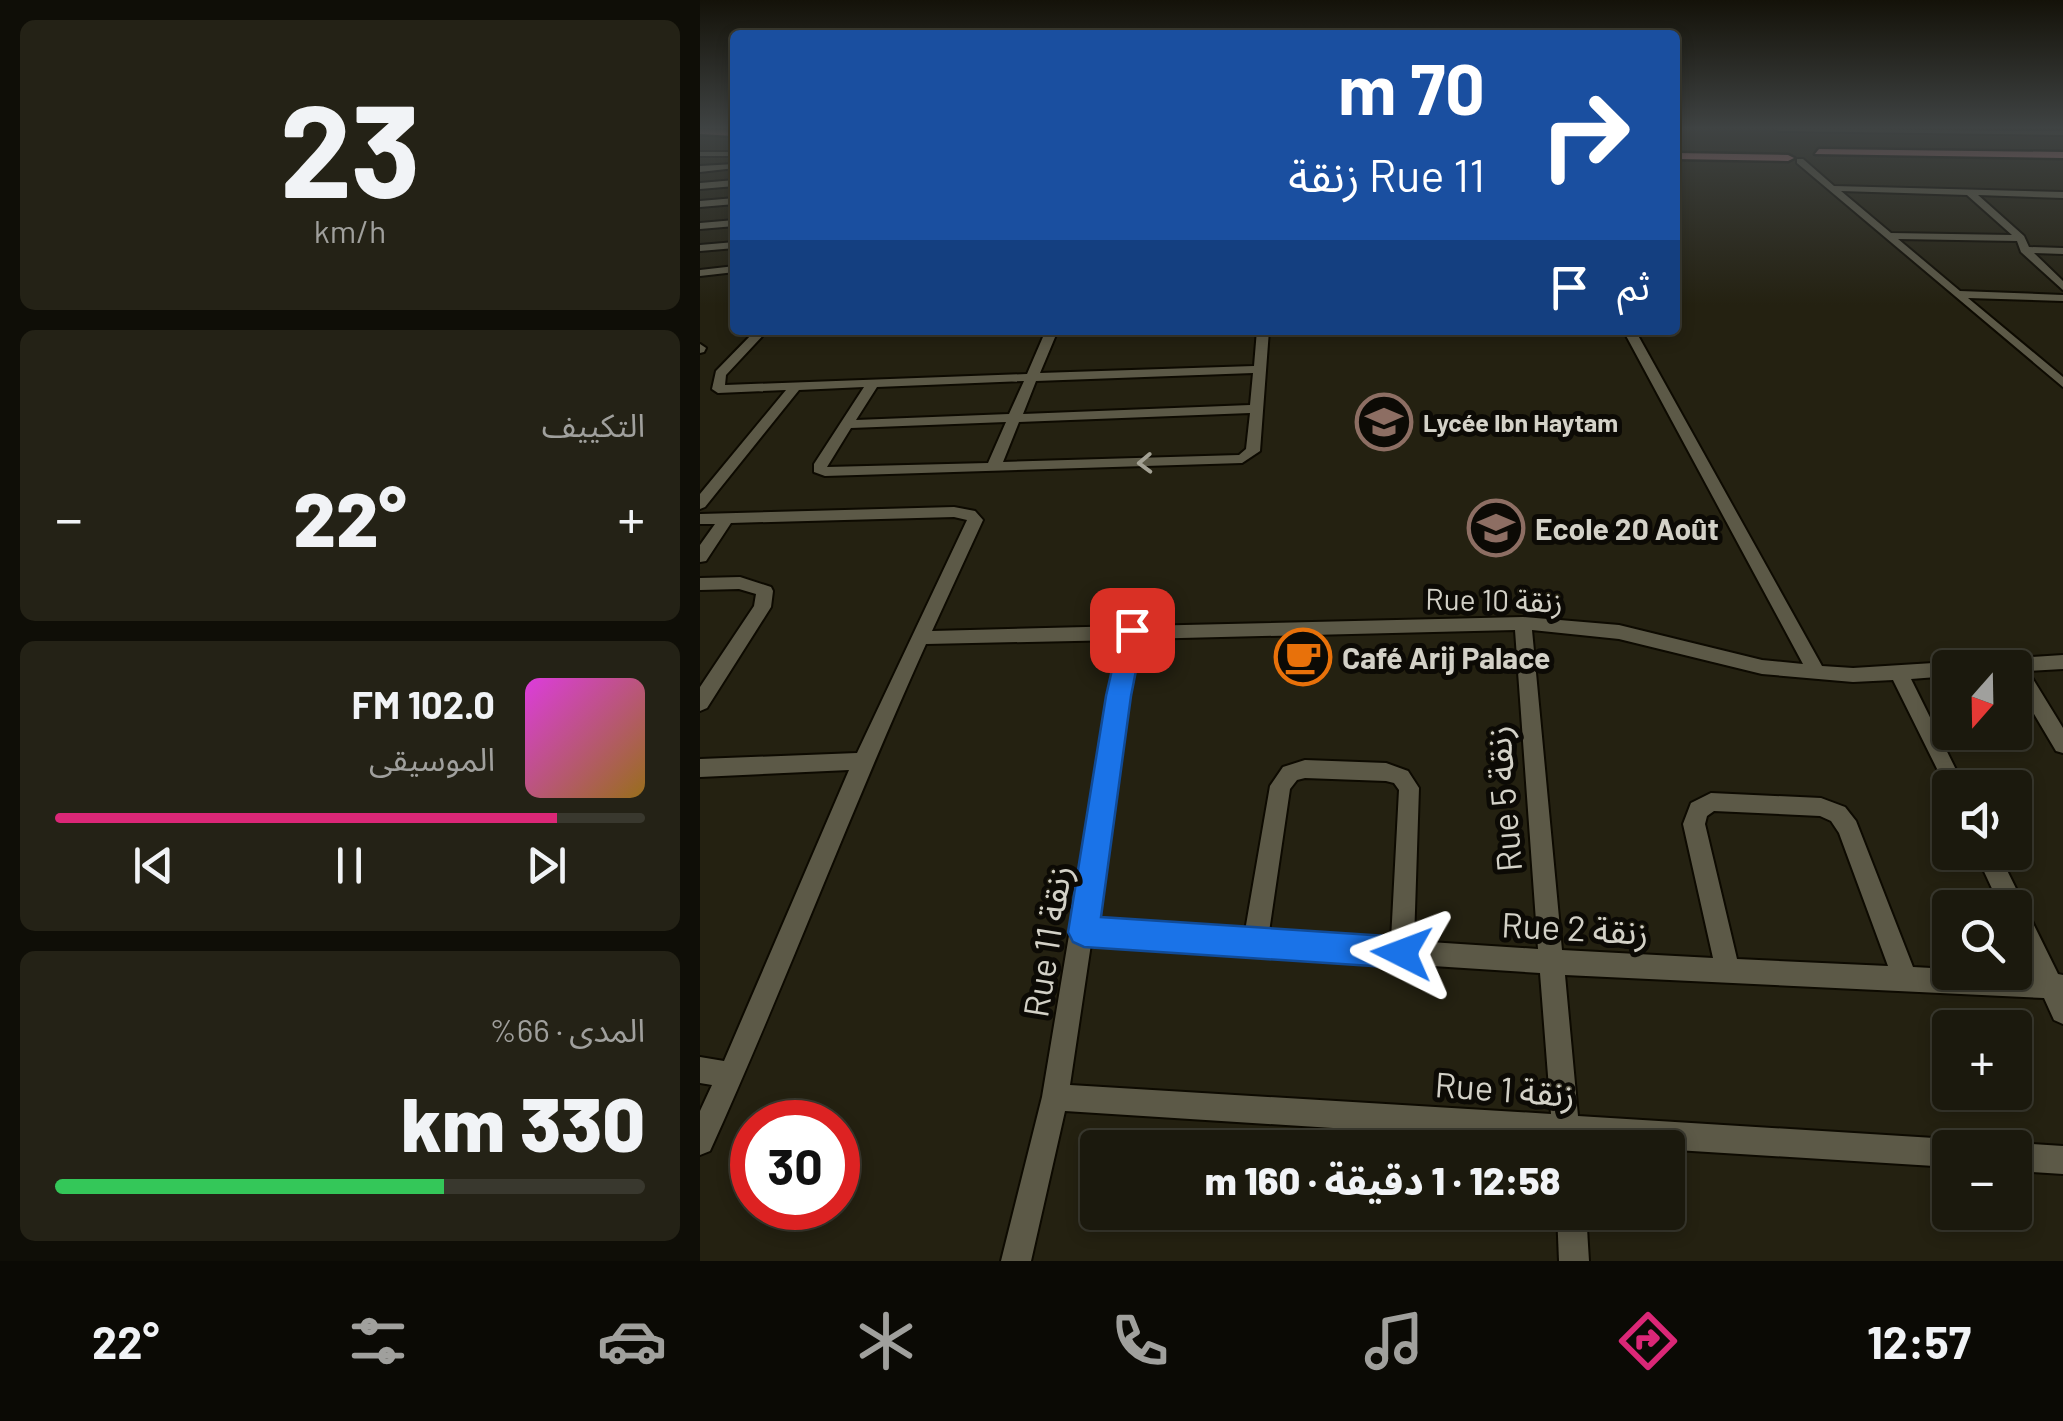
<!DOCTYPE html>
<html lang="ar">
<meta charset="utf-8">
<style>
:root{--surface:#1b190d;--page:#242216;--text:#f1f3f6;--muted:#a0a09d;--line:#39382e;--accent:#db2777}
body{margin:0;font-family:Barlow,"Noto Sans Arabic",sans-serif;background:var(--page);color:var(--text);direction:rtl;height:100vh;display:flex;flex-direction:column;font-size:38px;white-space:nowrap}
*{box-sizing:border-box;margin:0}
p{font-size:32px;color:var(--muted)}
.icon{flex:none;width:55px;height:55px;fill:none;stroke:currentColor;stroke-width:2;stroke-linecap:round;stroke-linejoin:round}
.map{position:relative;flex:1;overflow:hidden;direction:ltr}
.panel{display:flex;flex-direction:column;gap:20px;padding:20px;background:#0f0e07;width:700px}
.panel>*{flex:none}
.banner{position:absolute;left:30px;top:30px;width:950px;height:305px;border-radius:10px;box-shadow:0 5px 15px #0003,0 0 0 2px var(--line);direction:rtl;background:#1a4fa0;color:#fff;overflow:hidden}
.needle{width:65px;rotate:200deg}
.fabs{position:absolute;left:1232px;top:650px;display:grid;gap:20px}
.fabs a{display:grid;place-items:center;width:100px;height:100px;border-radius:10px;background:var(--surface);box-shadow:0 5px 15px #0003,0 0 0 2px var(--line);font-size:50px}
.speed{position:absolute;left:30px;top:1100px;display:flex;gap:20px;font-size:50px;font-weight:700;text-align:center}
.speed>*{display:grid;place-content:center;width:130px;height:130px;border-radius:50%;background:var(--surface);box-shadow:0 5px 15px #0003,0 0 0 2px var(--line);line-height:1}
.speed .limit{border:15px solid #d22;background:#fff;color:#111}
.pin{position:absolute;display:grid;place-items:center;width:85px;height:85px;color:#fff;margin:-42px;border-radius:20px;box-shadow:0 5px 15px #0006}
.me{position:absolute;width:110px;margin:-55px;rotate:273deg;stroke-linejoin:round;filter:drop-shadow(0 0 8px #0008)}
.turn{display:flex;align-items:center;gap:35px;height:210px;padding:0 30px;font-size:45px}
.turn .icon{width:130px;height:130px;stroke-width:2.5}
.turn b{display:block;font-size:70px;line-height:85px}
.then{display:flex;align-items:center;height:95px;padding:0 30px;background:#0003;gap:20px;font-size:38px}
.big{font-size:75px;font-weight:800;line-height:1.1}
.panel .tile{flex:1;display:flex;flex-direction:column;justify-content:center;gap:15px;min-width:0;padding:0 35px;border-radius:15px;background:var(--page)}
.panel .dial{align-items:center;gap:0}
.dial b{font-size:130px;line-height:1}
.song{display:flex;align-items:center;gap:30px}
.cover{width:120px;height:120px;border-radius:15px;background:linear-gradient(135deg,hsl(300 70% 55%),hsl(40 70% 35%))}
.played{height:10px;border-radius:5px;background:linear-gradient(90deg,var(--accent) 85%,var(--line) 85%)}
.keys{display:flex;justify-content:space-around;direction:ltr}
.heat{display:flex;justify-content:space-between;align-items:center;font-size:55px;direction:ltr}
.charge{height:15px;border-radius:8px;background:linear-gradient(90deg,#34c759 66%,var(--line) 0)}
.trip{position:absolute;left:380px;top:1130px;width:605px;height:100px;border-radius:10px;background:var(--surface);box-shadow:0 5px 15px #0003,0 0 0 2px var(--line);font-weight:800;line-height:100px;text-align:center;direction:rtl}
.dock{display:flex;height:160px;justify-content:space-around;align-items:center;background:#0b0a05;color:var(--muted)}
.dock .icon{width:70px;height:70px}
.dock .active{color:var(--accent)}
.dock b{font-size:45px;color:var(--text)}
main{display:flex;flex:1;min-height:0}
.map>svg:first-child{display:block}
</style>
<main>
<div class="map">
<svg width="1363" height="1261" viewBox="0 0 1363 1261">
<rect width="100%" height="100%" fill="#242111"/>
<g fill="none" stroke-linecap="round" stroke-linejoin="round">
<g stroke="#0d0a01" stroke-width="4">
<g id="minor">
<polygon points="1075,129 1363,131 1363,135 1079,131"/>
<rect x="0" y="152" width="35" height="4"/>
<path d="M1097,159H1103L1134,186L1363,192V198L1278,195L1324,236L1329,247L1363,248V254L1334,253L1363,281V290L1321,252L1317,241L1198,239L1260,291L1363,295V301L1268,298L1363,377V387L1097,163ZM1141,191L1267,195L1312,235L1191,233Z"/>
<polygon points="35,164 35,168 0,172 0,166"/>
<polygon points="35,180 35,186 0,189 0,183"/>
<polygon points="35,198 35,204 0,207 0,201"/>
<polygon points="35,220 35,226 0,229 0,223"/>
<polygon points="35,242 35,248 0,251 0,245"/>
<polygon points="35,266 35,272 0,276 0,270"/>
<path d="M56,330H68L26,375L25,385L327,374L346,330H358L340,373L554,366L557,330H569L560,451L542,463L125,476L114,472V464L164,387L99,390L5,507L0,509V494L86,390L18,393L12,389L16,371ZM553,373L550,405L323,414L336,381ZM324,381L309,414L156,420L177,387ZM550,413L546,449L539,455L303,462L319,422ZM306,422L288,463L127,467L151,428Z"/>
<path d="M923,330H935L1122,666L1153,668L1363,655V669L1328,671L1363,728V753L1356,751L1315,682V668H1250V676L1211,679L1265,788H1250V795L1193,680L1153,682L1062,674L919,639L832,630L862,950L1013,958L983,824L991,803L1011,793L1121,798L1145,807L1156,821L1213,967L1250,969V972L1332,973L1315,937V908H1301L1275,852H1298L1358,974L1363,975V1024L1354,1020L1344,998L865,975L878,1116L1250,1139L1260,1143L1262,1148H1250V1167L880,1144L881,1148H853V1142L365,1111L331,1261H301L342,1097L409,696L422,640L226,644C150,812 86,983 10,1151L0,1155V1111L12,1085L0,1083V1057L24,1061L149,770L0,777V759L157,753L267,520L254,517L31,523L6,561L0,562V545L15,524H0V514L254,507L275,511L283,520L232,631L426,626L433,624L440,626L823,617L919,625L1062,660L1103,664ZM815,630L838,949L714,941L719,788L708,771L686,763L605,760L583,767L570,786L545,931L394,921L427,696L440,639ZM605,778L686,781L694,783L699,790L691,940L569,932L590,789L597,780ZM1014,811L1120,816L1131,821L1139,833L1188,966L1037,959L1005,824L1007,816ZM391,944L840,973L851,1114L370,1085Z"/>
<polygon points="0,344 6,348 4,352 0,353"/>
<polygon points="40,577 71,587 73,591 71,607 7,708 0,711 0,687 54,606 56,594 39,589 0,590 0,578"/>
<polygon points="1315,1143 1363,1146 1363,1174 1315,1171 1315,1148 1305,1148"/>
<polygon points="857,1212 886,1212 889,1261 859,1261"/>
</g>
</g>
<g stroke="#0d0a01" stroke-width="5">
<g id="primary">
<polygon points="0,129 35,130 35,136 0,134"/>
<polygon points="1119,149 1363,152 1363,158 1115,154"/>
<polygon points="975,153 1088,155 1094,158 1088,161 975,159"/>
</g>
</g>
<use href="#minor" fill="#5c5947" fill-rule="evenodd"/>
<use href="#primary" fill="#b6767b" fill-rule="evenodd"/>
</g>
<defs><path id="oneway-chevron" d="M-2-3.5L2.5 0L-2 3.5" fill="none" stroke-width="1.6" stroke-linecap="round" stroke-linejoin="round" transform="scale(2.5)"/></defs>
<use stroke="#a3a194" href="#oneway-chevron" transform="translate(445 463) rotate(178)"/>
<linearGradient id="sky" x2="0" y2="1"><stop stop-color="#141209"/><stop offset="0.42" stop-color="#3f4343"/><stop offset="1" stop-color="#3f4343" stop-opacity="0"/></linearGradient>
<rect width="1363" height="305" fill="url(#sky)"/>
<polygon fill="#1a73e8" stroke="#114b97" stroke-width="2.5" points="432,621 444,630 431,696 401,917 702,937 712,942 717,953 712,964 702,968 384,947 373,942 368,932 406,696 421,630"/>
<defs>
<g id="school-ring" transform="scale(2.875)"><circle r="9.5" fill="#0c0a05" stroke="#8d6e63" stroke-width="1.5"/><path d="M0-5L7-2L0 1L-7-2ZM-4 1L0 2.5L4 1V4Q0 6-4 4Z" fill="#8d6e63"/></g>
<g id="cafe-ring" transform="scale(2.875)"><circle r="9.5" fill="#0c0a05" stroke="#e8710a" stroke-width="1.5"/><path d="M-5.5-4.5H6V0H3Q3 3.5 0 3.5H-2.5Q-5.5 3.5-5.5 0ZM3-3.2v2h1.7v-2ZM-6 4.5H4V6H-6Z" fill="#e8710a"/></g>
</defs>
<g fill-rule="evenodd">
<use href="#school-ring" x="684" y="422"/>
<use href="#school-ring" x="796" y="528"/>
<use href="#cafe-ring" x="603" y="657"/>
</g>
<g text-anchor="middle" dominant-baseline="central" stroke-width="10" stroke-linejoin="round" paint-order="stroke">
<g font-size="25" font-weight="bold" fill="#d3d1c7" stroke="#0c0a05" text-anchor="start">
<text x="723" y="422">Lycée Ibn Haytam</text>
</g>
<g font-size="30" font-weight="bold" fill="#d3d1c7" stroke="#0c0a05" text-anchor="start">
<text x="835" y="528">Ecole 20 Août</text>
<text x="642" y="657">Café Arij Palace</text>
</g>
<g font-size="30" fill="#d3d1c7" stroke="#0c0a05">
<text transform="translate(794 599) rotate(1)">Rue 10 زنقة</text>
</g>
<g font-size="35" fill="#d3d1c7" stroke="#0c0a05">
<text transform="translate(802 799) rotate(-95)">Rue 5 زنقة</text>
<text transform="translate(875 927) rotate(3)">Rue 2 زنقة</text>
<text transform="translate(346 941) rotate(-81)">Rue 11 زنقة</text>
<text transform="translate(805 1088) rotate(4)">Rue 1 زنقة</text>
</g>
</g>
</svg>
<div class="fabs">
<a><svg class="needle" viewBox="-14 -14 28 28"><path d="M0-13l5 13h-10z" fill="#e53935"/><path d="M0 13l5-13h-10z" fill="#a0a09d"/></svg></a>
<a><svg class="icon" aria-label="sound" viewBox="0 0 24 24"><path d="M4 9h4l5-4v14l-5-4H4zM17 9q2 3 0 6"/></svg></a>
<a><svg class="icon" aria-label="search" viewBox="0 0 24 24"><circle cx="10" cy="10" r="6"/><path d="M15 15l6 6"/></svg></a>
<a>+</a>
<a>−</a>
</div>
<div class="speed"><div class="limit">30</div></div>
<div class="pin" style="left:432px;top:630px;background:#d93025"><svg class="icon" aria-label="arrive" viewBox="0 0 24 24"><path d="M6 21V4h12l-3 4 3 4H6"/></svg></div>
<svg class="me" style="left:702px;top:953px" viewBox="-20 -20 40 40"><path d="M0-17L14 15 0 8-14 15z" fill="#1a73e8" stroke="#fff" stroke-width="4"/></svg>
<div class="trip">12:58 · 1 دقيقة · 160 m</div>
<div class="banner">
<div class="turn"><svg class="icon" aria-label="right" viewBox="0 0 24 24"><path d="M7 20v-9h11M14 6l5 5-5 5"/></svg><div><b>70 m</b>Rue 11 زنقة</div></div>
<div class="then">ثم<svg class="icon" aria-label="arrive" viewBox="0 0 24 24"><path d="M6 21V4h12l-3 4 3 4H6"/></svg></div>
</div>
</div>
<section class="panel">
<div class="tile dial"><b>23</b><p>km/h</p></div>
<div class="tile"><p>التكييف</p>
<div class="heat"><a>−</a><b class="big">22°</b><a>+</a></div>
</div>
<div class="tile">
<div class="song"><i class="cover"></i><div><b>102.0 FM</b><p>الموسيقى</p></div></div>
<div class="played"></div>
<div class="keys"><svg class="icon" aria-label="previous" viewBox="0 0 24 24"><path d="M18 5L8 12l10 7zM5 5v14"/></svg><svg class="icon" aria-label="pause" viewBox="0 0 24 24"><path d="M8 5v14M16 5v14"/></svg><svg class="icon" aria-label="next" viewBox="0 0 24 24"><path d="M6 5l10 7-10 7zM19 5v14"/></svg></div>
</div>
<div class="tile"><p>المدى · 66%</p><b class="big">330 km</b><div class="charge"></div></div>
</section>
</main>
<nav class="dock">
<b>12:57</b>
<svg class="icon active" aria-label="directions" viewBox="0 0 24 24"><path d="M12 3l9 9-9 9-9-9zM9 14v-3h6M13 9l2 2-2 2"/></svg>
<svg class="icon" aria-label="music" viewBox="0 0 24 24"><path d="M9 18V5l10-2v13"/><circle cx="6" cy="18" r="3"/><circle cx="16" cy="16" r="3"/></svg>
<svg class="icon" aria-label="phone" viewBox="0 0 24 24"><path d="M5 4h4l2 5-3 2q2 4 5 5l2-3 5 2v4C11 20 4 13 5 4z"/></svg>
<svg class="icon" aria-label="climate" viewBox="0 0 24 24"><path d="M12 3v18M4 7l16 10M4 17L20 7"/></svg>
<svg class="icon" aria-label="car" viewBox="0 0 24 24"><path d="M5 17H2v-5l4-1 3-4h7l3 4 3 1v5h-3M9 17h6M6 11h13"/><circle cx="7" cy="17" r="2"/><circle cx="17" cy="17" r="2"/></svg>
<svg class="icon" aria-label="filters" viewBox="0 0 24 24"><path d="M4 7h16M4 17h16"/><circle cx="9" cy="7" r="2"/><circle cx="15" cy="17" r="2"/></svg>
<b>22°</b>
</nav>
